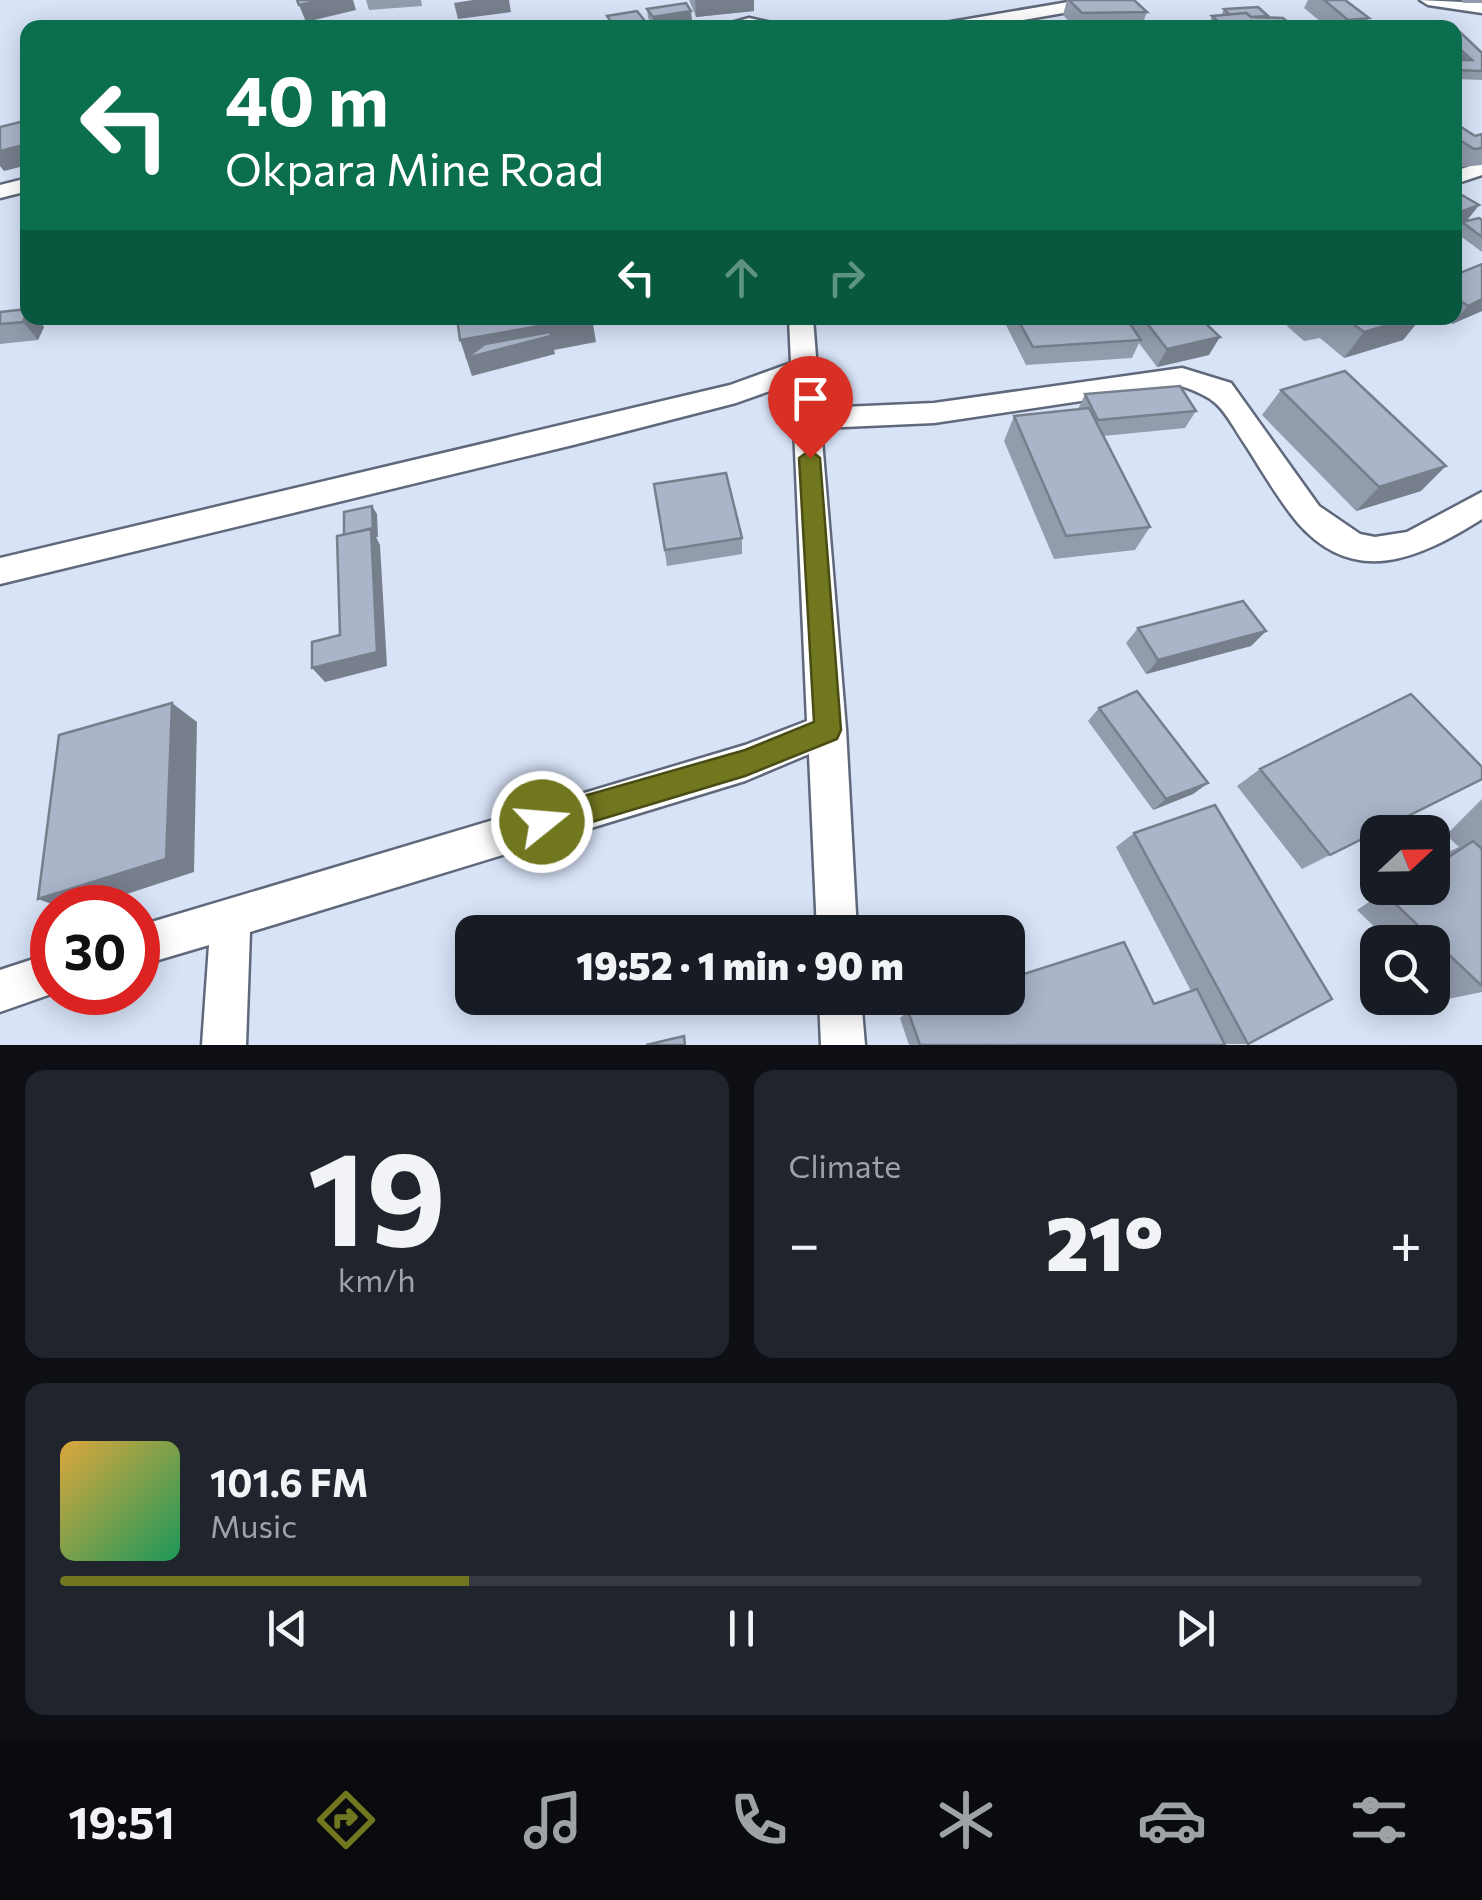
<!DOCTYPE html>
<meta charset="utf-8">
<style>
:root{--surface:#171b24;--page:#20242c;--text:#f1f3f6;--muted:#9ea1a6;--line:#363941;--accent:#71771f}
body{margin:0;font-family:Commissioner,sans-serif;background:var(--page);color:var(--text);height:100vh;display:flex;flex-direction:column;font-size:38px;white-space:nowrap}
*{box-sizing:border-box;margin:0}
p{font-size:32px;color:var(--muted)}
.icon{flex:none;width:55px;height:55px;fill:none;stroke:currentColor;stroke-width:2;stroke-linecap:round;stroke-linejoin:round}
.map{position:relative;height:1045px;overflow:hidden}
.drawer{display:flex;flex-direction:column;gap:25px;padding:25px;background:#0d0f14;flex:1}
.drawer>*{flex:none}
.banner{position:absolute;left:20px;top:20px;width:1442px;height:305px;border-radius:20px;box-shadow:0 5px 25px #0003;background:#0b6e4f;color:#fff;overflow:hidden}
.needle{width:65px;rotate:68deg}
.tools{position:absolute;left:1360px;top:815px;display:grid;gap:20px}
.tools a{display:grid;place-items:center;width:90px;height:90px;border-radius:20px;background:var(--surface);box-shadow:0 5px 25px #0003;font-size:50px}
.speed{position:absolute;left:30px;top:885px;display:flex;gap:20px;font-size:50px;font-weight:700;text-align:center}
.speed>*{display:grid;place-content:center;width:130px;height:130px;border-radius:50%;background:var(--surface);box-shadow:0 5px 25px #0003;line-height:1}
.speed .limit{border:15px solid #d22;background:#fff;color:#111}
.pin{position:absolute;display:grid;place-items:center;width:85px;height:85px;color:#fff;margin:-102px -42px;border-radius:50% 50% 50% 0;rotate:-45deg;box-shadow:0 0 10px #0007}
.pin .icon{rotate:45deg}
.me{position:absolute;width:110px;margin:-55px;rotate:73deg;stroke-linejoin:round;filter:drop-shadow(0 0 8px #0008)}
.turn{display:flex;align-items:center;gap:35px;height:210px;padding:0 40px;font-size:45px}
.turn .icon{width:130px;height:130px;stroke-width:2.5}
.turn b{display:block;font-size:70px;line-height:85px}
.lanes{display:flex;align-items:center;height:95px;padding:0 40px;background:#0003;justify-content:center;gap:50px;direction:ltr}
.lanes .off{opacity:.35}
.big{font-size:75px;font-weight:800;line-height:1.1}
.drawer .tile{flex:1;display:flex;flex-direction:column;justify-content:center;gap:15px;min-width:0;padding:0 35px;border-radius:20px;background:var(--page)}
.drawer .dial{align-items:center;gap:0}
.dial b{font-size:130px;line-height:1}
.song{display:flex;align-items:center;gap:30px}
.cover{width:120px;height:120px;border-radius:15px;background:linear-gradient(135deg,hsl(40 70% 55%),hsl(150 70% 35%))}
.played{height:10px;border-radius:5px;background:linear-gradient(90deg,var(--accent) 30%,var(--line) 30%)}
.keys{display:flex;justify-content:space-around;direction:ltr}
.heat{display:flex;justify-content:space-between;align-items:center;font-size:55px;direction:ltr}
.drawer .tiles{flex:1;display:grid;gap:25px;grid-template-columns:1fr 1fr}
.tile:last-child{grid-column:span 2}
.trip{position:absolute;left:455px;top:915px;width:570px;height:100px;border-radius:20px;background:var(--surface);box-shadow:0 5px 25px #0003;font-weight:800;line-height:100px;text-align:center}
.menu{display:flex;height:160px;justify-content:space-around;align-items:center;background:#090b0e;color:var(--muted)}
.menu .icon{width:70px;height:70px}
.menu .current{color:var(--accent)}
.menu b{font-size:45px;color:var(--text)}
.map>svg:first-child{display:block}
</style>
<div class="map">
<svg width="1482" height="1045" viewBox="0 0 1482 1045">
<rect width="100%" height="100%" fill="#d8e3f8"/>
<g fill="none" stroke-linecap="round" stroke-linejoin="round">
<g stroke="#5f697b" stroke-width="5">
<g id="minor">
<polygon points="1080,0 1117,0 1109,5 978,28 937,28 945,23"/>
<polygon points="1420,0 1482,3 1482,13 1428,5"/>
<polygon points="749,18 794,28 714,28"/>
<polygon points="1482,162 1482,175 1455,184 1455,171"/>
<polygon points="28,178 28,191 0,198 0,185"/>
<path d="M789,318H813L820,408L934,403L1182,368L1231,383L1319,506L1360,534L1375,537L1407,532L1482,492V519C1420,558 1355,589 1297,522C1278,499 1262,471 1246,446C1222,410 1223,400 1181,386L934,423L821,428L846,729L857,932H817L809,754L745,781L250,932L246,1045H202L209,945L138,966V926L745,745L807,721L792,383L736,403L573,445L0,584V558L730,385L791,363Z"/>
<polygon points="52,953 52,992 57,992 0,1012 0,970"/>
<polygon points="819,998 861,998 865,1045 821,1045"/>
</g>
</g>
<use href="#minor" fill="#fff" fill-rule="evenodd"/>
</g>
<g fill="#929cad">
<polygon points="366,0 421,0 422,6 369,10"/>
<polygon points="689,0 754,0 754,11 696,17"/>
<polygon points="1067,0 1134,0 1147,12 1141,28 1075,28 1063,15"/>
<polygon points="1308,0 1345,0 1369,18 1363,28 1319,28 1326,26 1304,8"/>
<polygon points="1461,0 1482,0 1482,3 1463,3"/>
<polygon points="647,9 692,20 653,26 648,18"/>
<polygon points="1224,9 1268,16 1267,18 1295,28 1208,28 1212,16 1221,16"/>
<polygon points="1455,32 1482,53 1482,80 1455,79"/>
<polygon points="1455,123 1475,136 1482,134 1482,165 1461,167 1455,163"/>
<polygon points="1479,205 1466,221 1482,220 1482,252 1455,232 1460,225 1455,227"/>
<polygon points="1482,264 1482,311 1452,324 1443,318 1455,318 1455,275"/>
<polygon points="0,312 28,318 36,318 44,327 38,340 0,344"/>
<polygon points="1009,318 1200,318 1209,355 1157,367 1139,343 1132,358 1026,365 1006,325"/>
<polygon points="1292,318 1421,318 1403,340 1344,358 1320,338 1304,341 1287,326"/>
<polygon points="1281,390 1421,491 1356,511 1262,415"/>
<polygon points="1085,394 1196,411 1185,428 1103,436 1150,527 1135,550 1054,559 1004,441 1014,416 1078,409"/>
<polygon points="654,484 742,538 742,554 667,566"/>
<polygon points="1138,628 1266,631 1251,646 1146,674 1126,643"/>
<polygon points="1099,708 1208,783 1193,794 1153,810 1088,721"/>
<polygon points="1260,769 1482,779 1302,869 1237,786"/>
<polygon points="1482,799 1482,992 1448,999 1432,984 1432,942 1390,942 1357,910 1390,888 1432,888 1432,859 1459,847 1446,835"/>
<polygon points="1134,833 1248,1044 909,1045 900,1018 908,1011 1154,1003 1191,991 1116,847"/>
</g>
<g fill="#777f8d">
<polygon points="322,0 353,0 356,10 306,22 299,5"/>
<polygon points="473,0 509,0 511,12 458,19 454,3"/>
<polygon points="695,0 754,0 754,11 696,17"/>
<polygon points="691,11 692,20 653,26 653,17"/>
<polygon points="645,21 646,28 614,28 614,26"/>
<polygon points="28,144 28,165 4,171 0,166 0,151"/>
<polygon points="1479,205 1465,223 1462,222 1455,227 1455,214"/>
<polygon points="1482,299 1482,311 1452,324 1468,306"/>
<polygon points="28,312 28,318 36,318 44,327 38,340 23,322"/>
<polygon points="585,318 592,318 596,342 554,350 555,354 472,376 460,340"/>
<polygon points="1412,318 1421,318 1403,340 1344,358 1364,332"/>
<polygon points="1220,337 1209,355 1157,367 1167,349"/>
<polygon points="1446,466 1421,491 1356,511 1379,487"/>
<polygon points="372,506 377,514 378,537 376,537 380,545 387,666 325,682 312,668 377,652 371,538"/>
<polygon points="1266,631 1251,646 1146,674 1158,660"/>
<polygon points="172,703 197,722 194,872 84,908 62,908 38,899"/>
<polygon points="1208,783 1193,794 1153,810 1166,799"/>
</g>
<g fill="#aab5c9" stroke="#777f8d" stroke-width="2.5">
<polygon points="297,0 322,0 299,5"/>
<polygon points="1069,0 1134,0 1147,12 1082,13"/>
<polygon points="1324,0 1345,0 1369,18 1348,20"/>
<polygon points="686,3 691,11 653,17 647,9"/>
<polygon points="1258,7 1268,16 1251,17 1246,13 1230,15 1224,9"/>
<polygon points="637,11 645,21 614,26 607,16"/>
<polygon points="1246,13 1251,17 1283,18 1295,28 1225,28 1212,16"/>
<polygon points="601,23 605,28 578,28"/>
<polygon points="1455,32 1460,32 1482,53 1482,71 1455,70 1455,60 1472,60 1455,45"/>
<polygon points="1455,49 1465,58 1455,58"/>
<polygon points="28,120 28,144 0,151 0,127"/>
<polygon points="1455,123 1475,136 1482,134 1482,148 1474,149 1455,137"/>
<polygon points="1455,191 1479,205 1455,214"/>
<polygon points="1479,218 1482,220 1482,237 1462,222"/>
<polygon points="1482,264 1482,299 1468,306 1455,297 1455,275"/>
<polygon points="28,309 23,322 0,324 0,312"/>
<polygon points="457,318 585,318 460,340"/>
<polygon points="1017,318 1126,318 1141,340 1033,347"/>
<polygon points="1143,318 1200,318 1220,337 1167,349"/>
<polygon points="1345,318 1412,318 1364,332"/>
<polygon points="550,332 551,336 466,358 485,344"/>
<polygon points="1345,371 1446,466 1379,487 1281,390"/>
<polygon points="1180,386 1196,411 1098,420 1085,394"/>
<polygon points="1089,408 1150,527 1066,536 1014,416"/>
<polygon points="726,473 742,538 665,550 654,484"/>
<polygon points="372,506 373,528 344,535 344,512"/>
<polygon points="371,529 377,652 312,668 312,642 340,635 337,536"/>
<polygon points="1243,601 1266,631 1158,660 1138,628"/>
<polygon points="1137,691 1208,783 1166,799 1099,708"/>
<polygon points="1411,694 1482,767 1482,779 1330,855 1260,769"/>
<polygon points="172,703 166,859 38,899 59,735"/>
<polygon points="1215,805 1332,999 1248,1044 1134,833"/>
<polygon points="1473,841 1482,849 1482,986 1389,898 1405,888 1432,888 1432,868"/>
<polygon points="1124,942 1154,1004 1197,989 1225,1045 920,1045 908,1011 950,998 1008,998 1008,979"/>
<polygon points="684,1036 685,1045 646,1045"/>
</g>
<polygon fill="#71771f" stroke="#494d14" stroke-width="2.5" points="810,450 820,458 841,730 837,739 745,776 542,837 532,832 528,822 532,812 542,808 745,750 814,722 799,458"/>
</svg>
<div class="tools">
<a><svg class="needle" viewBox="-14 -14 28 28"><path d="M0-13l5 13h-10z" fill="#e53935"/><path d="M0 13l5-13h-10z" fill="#9ea1a6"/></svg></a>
<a><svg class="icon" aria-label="search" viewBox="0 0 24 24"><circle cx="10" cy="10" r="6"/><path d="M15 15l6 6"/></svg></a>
</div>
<div class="speed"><div class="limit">30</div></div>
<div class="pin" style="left:810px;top:458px;background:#d93025"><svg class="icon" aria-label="arrive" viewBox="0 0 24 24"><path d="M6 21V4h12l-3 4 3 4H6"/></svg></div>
<svg class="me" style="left:542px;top:822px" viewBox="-20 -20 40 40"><circle r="17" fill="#71771f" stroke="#fff" stroke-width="3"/><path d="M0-11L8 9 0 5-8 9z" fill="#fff"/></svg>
<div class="trip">19:52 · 1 min · 90 m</div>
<div class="banner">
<div class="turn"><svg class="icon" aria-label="left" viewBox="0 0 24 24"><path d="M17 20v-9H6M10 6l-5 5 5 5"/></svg><div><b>40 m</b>Okpara Mine Road</div></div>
<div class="lanes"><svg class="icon" aria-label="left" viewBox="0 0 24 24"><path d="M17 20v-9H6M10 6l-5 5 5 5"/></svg><svg class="icon off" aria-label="ahead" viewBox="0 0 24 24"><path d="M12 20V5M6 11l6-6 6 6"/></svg><svg class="icon off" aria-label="right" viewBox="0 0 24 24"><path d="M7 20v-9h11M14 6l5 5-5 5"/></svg></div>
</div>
</div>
<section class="drawer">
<div class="tiles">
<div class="tile dial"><b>19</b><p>km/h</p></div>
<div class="tile"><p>Climate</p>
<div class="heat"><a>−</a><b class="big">21°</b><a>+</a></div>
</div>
<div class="tile">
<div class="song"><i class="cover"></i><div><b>101.6 FM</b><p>Music</p></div></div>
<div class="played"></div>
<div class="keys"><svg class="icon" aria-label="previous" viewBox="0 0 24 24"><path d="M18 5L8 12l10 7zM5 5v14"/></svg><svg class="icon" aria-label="pause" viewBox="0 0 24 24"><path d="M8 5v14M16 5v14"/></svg><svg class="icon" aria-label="next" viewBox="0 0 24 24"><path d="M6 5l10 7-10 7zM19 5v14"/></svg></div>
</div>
</div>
</section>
<nav class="menu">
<b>19:51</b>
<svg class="icon current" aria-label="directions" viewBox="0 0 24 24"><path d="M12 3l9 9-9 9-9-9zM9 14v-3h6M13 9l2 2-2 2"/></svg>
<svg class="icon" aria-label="music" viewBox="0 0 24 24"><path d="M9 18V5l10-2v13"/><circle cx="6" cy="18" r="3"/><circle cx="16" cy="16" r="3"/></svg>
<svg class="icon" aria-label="phone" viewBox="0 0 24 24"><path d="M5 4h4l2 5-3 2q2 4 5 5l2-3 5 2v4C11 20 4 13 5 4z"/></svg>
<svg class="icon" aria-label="climate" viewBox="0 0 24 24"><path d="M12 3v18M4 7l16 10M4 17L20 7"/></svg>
<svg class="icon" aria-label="car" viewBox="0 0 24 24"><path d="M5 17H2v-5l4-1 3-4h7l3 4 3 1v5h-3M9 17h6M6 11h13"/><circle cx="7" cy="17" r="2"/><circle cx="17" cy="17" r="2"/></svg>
<svg class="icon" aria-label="filters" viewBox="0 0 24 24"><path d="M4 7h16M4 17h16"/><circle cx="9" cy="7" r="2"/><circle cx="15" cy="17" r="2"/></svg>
</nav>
